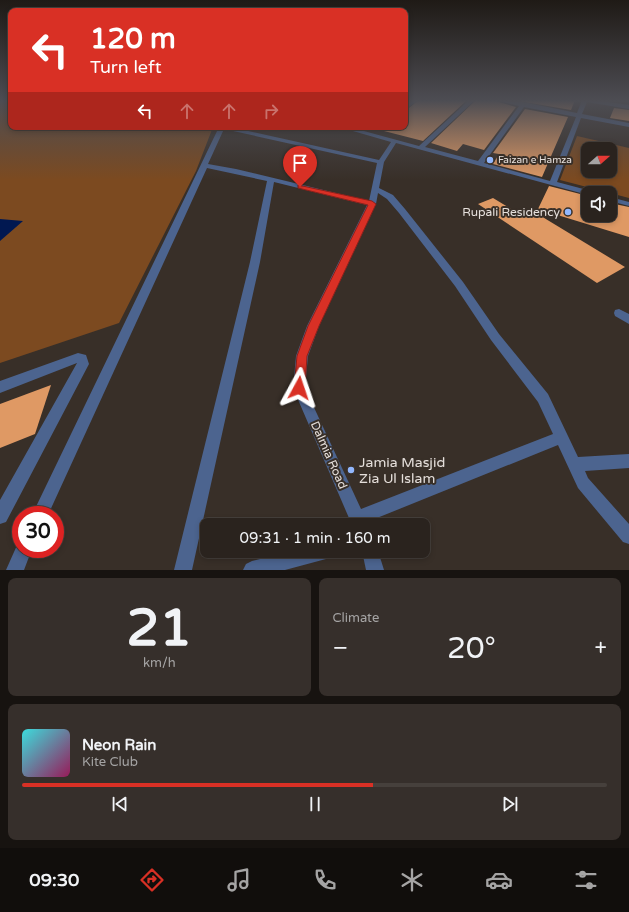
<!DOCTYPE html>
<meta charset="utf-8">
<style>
:root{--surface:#2a231e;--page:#362f2b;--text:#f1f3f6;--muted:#a5a4a4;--line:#46403c;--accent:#d93025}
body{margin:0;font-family:"Varela Round",sans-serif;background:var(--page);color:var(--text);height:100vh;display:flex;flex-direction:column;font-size:15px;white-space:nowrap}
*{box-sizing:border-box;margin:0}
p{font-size:13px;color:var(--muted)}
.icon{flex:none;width:22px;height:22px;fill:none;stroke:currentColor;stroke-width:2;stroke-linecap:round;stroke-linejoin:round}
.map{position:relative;height:570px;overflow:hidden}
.side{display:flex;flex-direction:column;gap:8px;padding:8px;background:#171310;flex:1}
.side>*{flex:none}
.hud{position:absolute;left:8px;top:8px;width:400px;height:122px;border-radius:8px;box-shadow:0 2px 6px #0003,0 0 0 1px var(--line);background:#d93025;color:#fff;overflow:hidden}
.needle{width:26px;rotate:69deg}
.buttons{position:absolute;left:581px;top:142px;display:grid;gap:8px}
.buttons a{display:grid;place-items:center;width:36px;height:36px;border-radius:8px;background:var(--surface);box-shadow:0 2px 6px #0003,0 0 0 1px var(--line);font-size:20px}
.speed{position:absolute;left:12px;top:506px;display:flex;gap:8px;font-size:20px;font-weight:700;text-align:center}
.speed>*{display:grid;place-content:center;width:52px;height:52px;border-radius:50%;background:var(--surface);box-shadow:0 2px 6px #0003,0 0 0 1px var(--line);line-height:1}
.speed .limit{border:6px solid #d22;background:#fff;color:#111}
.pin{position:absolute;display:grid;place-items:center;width:34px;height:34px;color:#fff;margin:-41px -17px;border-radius:50% 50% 50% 0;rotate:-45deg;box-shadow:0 0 4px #0007}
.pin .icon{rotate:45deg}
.me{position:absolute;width:44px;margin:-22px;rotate:5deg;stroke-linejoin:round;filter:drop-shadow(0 0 3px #0008)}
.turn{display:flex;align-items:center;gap:14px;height:84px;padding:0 16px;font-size:18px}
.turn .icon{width:52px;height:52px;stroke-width:2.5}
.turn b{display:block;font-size:28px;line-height:34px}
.lanes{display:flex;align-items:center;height:38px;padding:0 16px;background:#0003;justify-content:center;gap:20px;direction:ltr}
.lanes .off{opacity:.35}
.big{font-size:30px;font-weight:600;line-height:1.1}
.side .widget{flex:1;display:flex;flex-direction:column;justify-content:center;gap:6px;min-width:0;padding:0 14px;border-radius:8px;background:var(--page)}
.side .dial{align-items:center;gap:0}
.dial b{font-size:52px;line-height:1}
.song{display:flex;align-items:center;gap:12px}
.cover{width:48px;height:48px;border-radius:6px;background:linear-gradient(135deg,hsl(180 70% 55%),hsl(330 70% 35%))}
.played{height:4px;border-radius:2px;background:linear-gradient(90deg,var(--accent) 60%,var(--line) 60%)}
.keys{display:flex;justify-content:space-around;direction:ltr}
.heat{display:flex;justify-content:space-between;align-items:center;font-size:22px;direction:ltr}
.side .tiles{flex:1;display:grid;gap:8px;grid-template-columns:1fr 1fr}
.widget:last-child{grid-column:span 2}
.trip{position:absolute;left:200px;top:518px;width:230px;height:40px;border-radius:8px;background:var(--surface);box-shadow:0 2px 6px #0003,0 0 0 1px var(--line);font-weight:600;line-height:40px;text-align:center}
.tab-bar{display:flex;height:64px;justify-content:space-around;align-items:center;background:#110e0c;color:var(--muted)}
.tab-bar .icon{width:28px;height:28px}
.tab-bar .active{color:var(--accent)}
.tab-bar b{font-size:18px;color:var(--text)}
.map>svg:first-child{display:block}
</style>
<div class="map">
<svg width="629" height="570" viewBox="0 0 629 570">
<rect width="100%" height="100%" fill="#382f28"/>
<g fill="#7c4a20" fill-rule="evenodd">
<polygon points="0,100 11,100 11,127 213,127 196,171 119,323 0,363"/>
<path d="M577,136L629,148V198L560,180ZM588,149H610V171H588Z"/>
</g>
<polygon fill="#011851" points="0,219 23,221 0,241"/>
<g fill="#df9964">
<polygon points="419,100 467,100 423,141 384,131 389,127 405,127 405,111"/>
<polygon points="476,100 494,100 495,101 516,107 484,150 463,144 457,151 431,143"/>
<polygon points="513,100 575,100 571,110"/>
<polygon points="614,108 629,110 629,121 610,118"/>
<polygon points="525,109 568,117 542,177 493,164 499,154 493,153"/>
<polygon points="549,186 588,196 588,215 610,215 610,203 629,207 629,237 538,209"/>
<polygon points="493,198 521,215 531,210 625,267 597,283 478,204"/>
<polygon points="51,385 35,434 0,448 0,404"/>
</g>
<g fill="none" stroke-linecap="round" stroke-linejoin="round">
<g fill="#4c648f" fill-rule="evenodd">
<polygon points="412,100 418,100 405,110 405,105"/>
<path d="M469,100H475L425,147L478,161L519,106L495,100L523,102L577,113L582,100H595L629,105V109L587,102L582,114L629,123V127L581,118L557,182L591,191L592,193H588V195L396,143L384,162L379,188L393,195L405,209L463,282L499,334L548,394L578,457L629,454V468L585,471L588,478L629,524V544L623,542L578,488L558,445L367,522L368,525H352L293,388L296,356L307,326L367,205L274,182L260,262L192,570H174L250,262L267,181L207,168L48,515H32L219,127H230L379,160L391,142L339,127H349L419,146ZM524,107L576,117L550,181L484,163ZM224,129L377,163L369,201L236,169L208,164ZM378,193L387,199L399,213L455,286L491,340L538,402L553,434L361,509L305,388L308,356L319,326L376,204Z"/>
<polygon points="610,197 629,202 629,206 610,201"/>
<polygon points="619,309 629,314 629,324 615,316 614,313 615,310"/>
<polygon points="78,353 86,355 89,364 6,522 0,524 0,500 77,363 0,393 0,381"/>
<polygon points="21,542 21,549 32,549 24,570 6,570 18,543"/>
<polygon points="293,551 334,551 332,557 326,559 285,570 243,570 246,564 252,561"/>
<polygon points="362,551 378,551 384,570 366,570"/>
</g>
</g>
<linearGradient id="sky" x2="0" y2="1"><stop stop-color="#1f1a16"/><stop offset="0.56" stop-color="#4d4d53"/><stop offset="1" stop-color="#4d4d53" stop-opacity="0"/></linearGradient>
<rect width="629" height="180" fill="url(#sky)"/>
<polygon fill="#d93025" stroke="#8d1f18" points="298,185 372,201 376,204 319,326 307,356 305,388 303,391 299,393 295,391 294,388 297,356 308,326 368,205 298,188"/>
<g fill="#92b7fd" stroke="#382f28" stroke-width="1.5">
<circle cx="490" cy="160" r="4"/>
<circle cx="568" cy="212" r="4"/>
<circle cx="351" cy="470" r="4"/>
</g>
<g text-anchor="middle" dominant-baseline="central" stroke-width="4" stroke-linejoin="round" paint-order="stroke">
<g font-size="10" fill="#e5dfdb" stroke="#382f28" text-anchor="start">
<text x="498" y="160">Faizan e Hamza</text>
</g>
<g font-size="12" fill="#e5dfdb" stroke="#382f28" text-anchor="end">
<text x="560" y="212">Rupali Residency</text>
</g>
<g font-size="12" fill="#e5dfdb" stroke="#382f28">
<text transform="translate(329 455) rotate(66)">Dalmia Road</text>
</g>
<g font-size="14" fill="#e5dfdb" stroke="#382f28" text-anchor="start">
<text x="359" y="462">Jamia Masjid<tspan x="359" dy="16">Zia Ul Islam</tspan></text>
</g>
</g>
</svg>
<div class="buttons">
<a><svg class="needle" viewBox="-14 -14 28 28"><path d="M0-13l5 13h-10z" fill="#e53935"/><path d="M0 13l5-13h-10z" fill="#a5a4a4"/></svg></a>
<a><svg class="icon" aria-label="sound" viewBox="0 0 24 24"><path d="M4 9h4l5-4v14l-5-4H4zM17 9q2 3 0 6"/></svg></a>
</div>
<div class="speed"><div class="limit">30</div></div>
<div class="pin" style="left:300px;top:187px;background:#d93025"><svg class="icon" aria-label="arrive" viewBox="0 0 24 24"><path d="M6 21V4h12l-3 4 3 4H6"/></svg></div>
<svg class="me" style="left:299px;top:388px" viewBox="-20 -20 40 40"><path d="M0-17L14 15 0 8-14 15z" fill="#d93025" stroke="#fff" stroke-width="4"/></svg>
<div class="trip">09:31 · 1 min · 160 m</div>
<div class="hud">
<div class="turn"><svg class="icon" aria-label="left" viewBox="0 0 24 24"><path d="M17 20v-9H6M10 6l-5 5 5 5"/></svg><div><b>120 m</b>Turn left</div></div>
<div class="lanes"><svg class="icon" aria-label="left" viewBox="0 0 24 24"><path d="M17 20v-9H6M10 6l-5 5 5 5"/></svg><svg class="icon off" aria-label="ahead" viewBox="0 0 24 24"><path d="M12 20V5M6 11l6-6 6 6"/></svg><svg class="icon off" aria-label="ahead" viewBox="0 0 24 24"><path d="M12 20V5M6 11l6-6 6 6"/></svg><svg class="icon off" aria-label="right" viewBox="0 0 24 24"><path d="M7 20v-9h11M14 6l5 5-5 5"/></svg></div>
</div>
</div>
<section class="side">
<div class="tiles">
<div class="widget dial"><b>21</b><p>km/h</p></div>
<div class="widget"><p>Climate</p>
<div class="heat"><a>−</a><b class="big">20°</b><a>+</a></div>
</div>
<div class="widget">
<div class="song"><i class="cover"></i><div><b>Neon Rain</b><p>Kite Club</p></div></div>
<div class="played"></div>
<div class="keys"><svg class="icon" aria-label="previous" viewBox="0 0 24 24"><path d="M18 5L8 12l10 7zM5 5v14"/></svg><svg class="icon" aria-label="pause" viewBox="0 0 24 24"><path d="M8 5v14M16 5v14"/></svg><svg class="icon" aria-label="next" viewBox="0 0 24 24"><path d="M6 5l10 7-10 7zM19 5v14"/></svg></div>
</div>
</div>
</section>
<nav class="tab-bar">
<b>09:30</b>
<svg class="icon active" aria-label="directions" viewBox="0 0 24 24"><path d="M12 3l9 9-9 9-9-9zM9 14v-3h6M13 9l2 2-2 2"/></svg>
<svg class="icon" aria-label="music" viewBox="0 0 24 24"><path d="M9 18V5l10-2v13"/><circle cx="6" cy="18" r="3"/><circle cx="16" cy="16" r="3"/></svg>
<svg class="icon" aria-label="phone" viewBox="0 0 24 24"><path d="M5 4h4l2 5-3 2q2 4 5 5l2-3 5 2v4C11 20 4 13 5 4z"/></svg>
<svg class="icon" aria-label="climate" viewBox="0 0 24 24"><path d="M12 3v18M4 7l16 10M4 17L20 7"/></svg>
<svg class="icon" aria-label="car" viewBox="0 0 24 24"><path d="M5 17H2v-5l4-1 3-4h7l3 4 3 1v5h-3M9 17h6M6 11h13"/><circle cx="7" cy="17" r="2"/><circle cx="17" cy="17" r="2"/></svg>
<svg class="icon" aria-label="filters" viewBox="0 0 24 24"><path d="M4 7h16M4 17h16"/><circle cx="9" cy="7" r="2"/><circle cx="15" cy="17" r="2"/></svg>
</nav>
